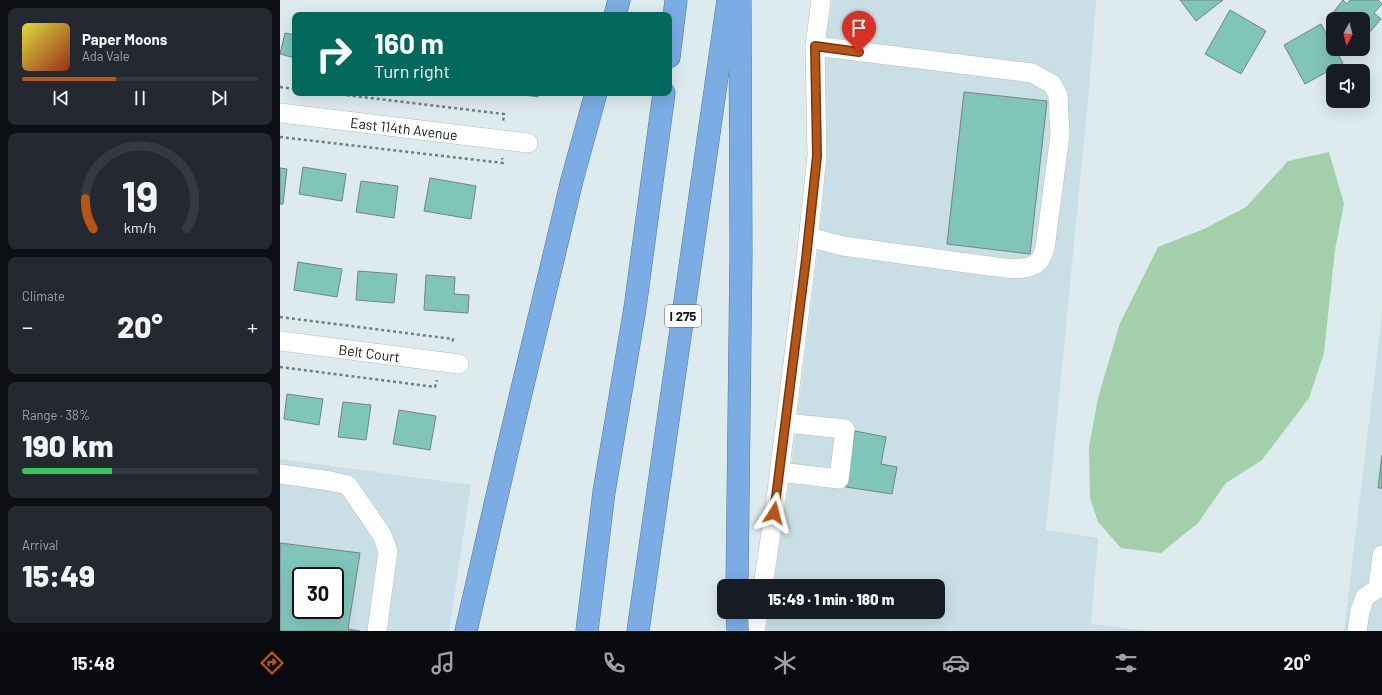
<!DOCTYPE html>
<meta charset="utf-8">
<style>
:root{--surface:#171b24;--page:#242831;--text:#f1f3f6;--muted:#9ea1a6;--line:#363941;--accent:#b65516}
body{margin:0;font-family:Barlow,sans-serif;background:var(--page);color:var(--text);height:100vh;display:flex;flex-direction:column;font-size:15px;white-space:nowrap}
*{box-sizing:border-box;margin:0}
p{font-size:13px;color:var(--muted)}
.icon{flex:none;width:22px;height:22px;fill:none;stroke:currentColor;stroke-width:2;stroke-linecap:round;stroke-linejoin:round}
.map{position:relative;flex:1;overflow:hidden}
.drawer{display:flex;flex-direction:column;gap:8px;padding:8px;background:#0d0f14;width:280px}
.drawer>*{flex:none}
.top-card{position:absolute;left:12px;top:12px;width:380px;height:84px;border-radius:8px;box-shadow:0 4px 16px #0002;background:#00695c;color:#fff;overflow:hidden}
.needle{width:26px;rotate:187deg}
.controls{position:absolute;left:1046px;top:12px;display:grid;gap:8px}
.controls a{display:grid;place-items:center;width:44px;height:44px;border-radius:8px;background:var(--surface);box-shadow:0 4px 16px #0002;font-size:20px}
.speed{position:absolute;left:12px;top:567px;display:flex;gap:8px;font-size:20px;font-weight:700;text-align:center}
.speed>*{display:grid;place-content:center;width:52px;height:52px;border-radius:50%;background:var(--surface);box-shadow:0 4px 16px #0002;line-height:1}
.speed .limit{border:2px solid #111;border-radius:6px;background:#fff;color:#111}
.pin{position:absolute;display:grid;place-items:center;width:34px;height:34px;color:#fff;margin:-41px -17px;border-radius:50% 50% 50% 0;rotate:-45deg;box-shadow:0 0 4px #0007}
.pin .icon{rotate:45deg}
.me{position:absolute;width:44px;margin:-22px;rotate:9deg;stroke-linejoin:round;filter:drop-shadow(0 0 3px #0008)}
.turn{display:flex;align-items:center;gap:14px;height:84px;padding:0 16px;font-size:18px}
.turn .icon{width:52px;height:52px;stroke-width:2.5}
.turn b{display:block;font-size:28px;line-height:34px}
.big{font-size:30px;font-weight:800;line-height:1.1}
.drawer .card{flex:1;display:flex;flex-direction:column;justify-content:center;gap:6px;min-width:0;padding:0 14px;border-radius:8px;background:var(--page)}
.drawer .dial{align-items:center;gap:0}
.dial svg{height:104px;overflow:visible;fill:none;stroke:var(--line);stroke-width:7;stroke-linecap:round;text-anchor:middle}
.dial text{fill:var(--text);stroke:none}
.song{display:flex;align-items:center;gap:12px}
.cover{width:48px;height:48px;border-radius:6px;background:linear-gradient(135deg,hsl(60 70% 55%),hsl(10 70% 35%))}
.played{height:4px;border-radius:2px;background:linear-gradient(90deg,var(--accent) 40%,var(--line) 40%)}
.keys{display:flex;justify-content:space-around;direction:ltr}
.heat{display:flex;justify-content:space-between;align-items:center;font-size:22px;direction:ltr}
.charge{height:6px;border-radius:3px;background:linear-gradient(90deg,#34c759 38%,var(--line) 0)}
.trip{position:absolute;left:437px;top:579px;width:228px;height:40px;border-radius:8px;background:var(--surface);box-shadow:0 4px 16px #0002;font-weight:800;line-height:40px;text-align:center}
.tabs{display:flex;height:64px;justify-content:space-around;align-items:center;background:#090b0e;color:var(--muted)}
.tabs .icon{width:28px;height:28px}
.tabs .on{color:var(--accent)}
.tabs b{font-size:18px;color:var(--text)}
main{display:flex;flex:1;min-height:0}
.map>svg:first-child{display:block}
</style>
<main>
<section class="drawer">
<div class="card">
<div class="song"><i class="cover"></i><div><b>Paper Moons</b><p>Ada Vale</p></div></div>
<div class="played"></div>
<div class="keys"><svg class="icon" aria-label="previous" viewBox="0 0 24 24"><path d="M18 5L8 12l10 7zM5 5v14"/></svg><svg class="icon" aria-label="pause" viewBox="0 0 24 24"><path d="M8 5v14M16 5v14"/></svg><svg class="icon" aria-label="next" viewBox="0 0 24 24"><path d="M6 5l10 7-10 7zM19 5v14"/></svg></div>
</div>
<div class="card dial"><svg viewBox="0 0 100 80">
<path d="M14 69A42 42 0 1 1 86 69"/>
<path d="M14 69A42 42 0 0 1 8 46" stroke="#b65516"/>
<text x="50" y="56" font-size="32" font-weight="700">19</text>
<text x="50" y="72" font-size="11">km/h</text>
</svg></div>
<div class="card"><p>Climate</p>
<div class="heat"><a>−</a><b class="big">20°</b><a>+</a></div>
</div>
<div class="card"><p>Range · 38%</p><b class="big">190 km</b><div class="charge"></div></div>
<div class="card"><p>Arrival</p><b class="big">15:49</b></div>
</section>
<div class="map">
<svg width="1102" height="631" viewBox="0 0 1102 631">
<rect width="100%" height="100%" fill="#ddeaee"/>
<g fill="#c9dfe5" fill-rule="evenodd">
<polygon points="552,0 816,0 809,90 766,530 818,538 811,624 871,631 486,631 489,612 658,612 658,586 493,586 507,500 538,249 547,155 545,46"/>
<polygon points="1102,309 1102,631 1064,631 1099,339"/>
<path d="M0,459L191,485L169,631H0ZM21,576H55V610H21Z"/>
</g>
<polygon fill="#a3d0ab" points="1049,152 1064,204 1055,250 1044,353 1029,398 982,460 946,483 918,523 881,553 841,548 818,522 810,498 809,447 818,398 840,323 878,247 924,229 966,207 1008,161"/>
<g fill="#80c5ba" stroke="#768380" fill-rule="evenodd">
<polygon points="900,0 943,0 916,21"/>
<polygon points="1063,0 1067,4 1070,0 1098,0 1102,4 1094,13 1101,19 1083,40 1083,19 1058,19 1052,14"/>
<polygon points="950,10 986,31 961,74 925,54"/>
<polygon points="1041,24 1053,46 1053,49 1055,49 1063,63 1025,84 1004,45"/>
<polygon points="5,33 15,35 15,58 0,54"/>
<polygon points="684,92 767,101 750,254 667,244"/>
<polygon points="231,93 259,93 258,97"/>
<polygon points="23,167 66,174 62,201 19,194"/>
<polygon points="0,168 7,169 3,204 0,204"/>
<polygon points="150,178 196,186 191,219 144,211"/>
<polygon points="81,181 118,186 114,218 76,212"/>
<polygon points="18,262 62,269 57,297 14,290"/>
<polygon points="78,271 117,274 114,303 76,300"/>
<polygon points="146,275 175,277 174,294 189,295 188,313 144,310"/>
<polygon points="7,394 43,399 39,425 4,419"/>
<polygon points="63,402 91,405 86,440 58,437"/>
<polygon points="119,410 156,416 150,450 113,444"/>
<polygon points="575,431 606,437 601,464 617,467 612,494 566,487"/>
<polygon points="1102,455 1102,488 1098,488"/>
<path d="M0,543L80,553L68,629L80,631H0ZM21,576H55V610H21Z"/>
</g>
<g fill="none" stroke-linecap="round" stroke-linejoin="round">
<g stroke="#b2bfc3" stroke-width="20">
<g id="minor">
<path id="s1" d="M0,113L248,143"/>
<path d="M528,237L563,246L709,266C723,268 750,273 760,260C762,256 764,252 765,248L780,135L778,95L772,84L752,73L535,46"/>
<path id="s2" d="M0,341L179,364"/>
<polyline points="500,472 559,479 565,429 506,423"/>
<polyline points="0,474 50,481 68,485 102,535 108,551 97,631"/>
<polyline points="483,586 496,499 526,259 537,156 535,46 541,0"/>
<polyline points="1098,588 1102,555"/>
<polyline points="475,631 478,612"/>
<polyline points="1077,631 1080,611 1085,597 1098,588 1102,588"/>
</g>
</g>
<g stroke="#56789c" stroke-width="23">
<g id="highway">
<polyline points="335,15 339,0"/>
<polyline points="389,57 396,0"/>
<polyline points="457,586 461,253 460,0"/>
<polyline points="457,612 458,631"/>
<polyline points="186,631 231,435 292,180 316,93"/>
<polyline points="307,631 324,492 355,308 384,93"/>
<polyline points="358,631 448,0"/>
</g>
</g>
<g stroke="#737c7e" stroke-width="2.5" stroke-dasharray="3 3" stroke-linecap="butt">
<polyline points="0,87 15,89"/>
<polyline points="49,93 224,114 223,122"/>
<polyline points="0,137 223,163 222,158"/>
<polyline points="0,317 173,339 172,344"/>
<polyline points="0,367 155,387 157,380"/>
</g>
<use href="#minor" stroke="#fff" stroke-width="19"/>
<use href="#highway" stroke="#7bace3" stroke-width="22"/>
</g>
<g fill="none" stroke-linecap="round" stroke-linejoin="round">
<g stroke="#76370e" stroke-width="10">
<polyline id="route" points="494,513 526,259 537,156 535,46 579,52"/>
</g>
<use href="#route" stroke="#b65516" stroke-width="7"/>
</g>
<g text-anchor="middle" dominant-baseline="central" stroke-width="3" stroke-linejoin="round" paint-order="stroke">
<rect fill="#fff" stroke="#595d5d" stroke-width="1" x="385" y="305" width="36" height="22" rx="3"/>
<g font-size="13" font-weight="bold" fill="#121718">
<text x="403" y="316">I 275</text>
</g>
<g font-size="14" fill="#121718" stroke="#fff">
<text stroke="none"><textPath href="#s1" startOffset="125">East 114th Avenue</textPath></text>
<text stroke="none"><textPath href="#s2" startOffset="90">Belt Court</textPath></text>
</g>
</g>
</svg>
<div class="controls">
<a><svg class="needle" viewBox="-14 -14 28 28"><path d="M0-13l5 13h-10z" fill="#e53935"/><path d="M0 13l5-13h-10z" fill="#9ea1a6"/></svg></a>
<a><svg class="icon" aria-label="sound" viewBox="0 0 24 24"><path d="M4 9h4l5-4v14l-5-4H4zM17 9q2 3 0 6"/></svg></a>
</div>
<div class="speed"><div class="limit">30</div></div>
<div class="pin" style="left:579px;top:52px;background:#d93025"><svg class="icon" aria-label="arrive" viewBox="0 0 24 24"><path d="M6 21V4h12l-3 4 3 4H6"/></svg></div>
<svg class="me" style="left:494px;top:513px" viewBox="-20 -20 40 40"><path d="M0-17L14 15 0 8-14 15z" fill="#b65516" stroke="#fff" stroke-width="4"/></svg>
<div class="trip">15:49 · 1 min · 180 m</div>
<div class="top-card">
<div class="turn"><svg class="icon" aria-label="right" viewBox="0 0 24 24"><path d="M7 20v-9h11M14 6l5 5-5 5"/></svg><div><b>160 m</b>Turn right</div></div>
</div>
</div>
</main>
<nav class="tabs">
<b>15:48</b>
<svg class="icon on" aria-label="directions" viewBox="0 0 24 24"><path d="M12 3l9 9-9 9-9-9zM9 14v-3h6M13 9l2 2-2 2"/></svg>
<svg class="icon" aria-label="music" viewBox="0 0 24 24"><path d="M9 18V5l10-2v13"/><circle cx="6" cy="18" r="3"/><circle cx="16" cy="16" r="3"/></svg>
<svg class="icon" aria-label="phone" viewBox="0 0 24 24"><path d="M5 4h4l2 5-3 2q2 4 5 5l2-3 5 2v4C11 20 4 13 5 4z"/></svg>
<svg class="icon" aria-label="climate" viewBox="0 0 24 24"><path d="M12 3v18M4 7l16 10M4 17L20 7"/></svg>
<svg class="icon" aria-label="car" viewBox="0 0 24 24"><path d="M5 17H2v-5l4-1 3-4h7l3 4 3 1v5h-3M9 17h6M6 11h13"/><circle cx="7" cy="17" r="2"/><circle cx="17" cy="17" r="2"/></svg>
<svg class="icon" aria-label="filters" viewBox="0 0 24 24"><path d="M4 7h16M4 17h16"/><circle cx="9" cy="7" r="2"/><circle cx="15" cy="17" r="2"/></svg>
<b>20°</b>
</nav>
